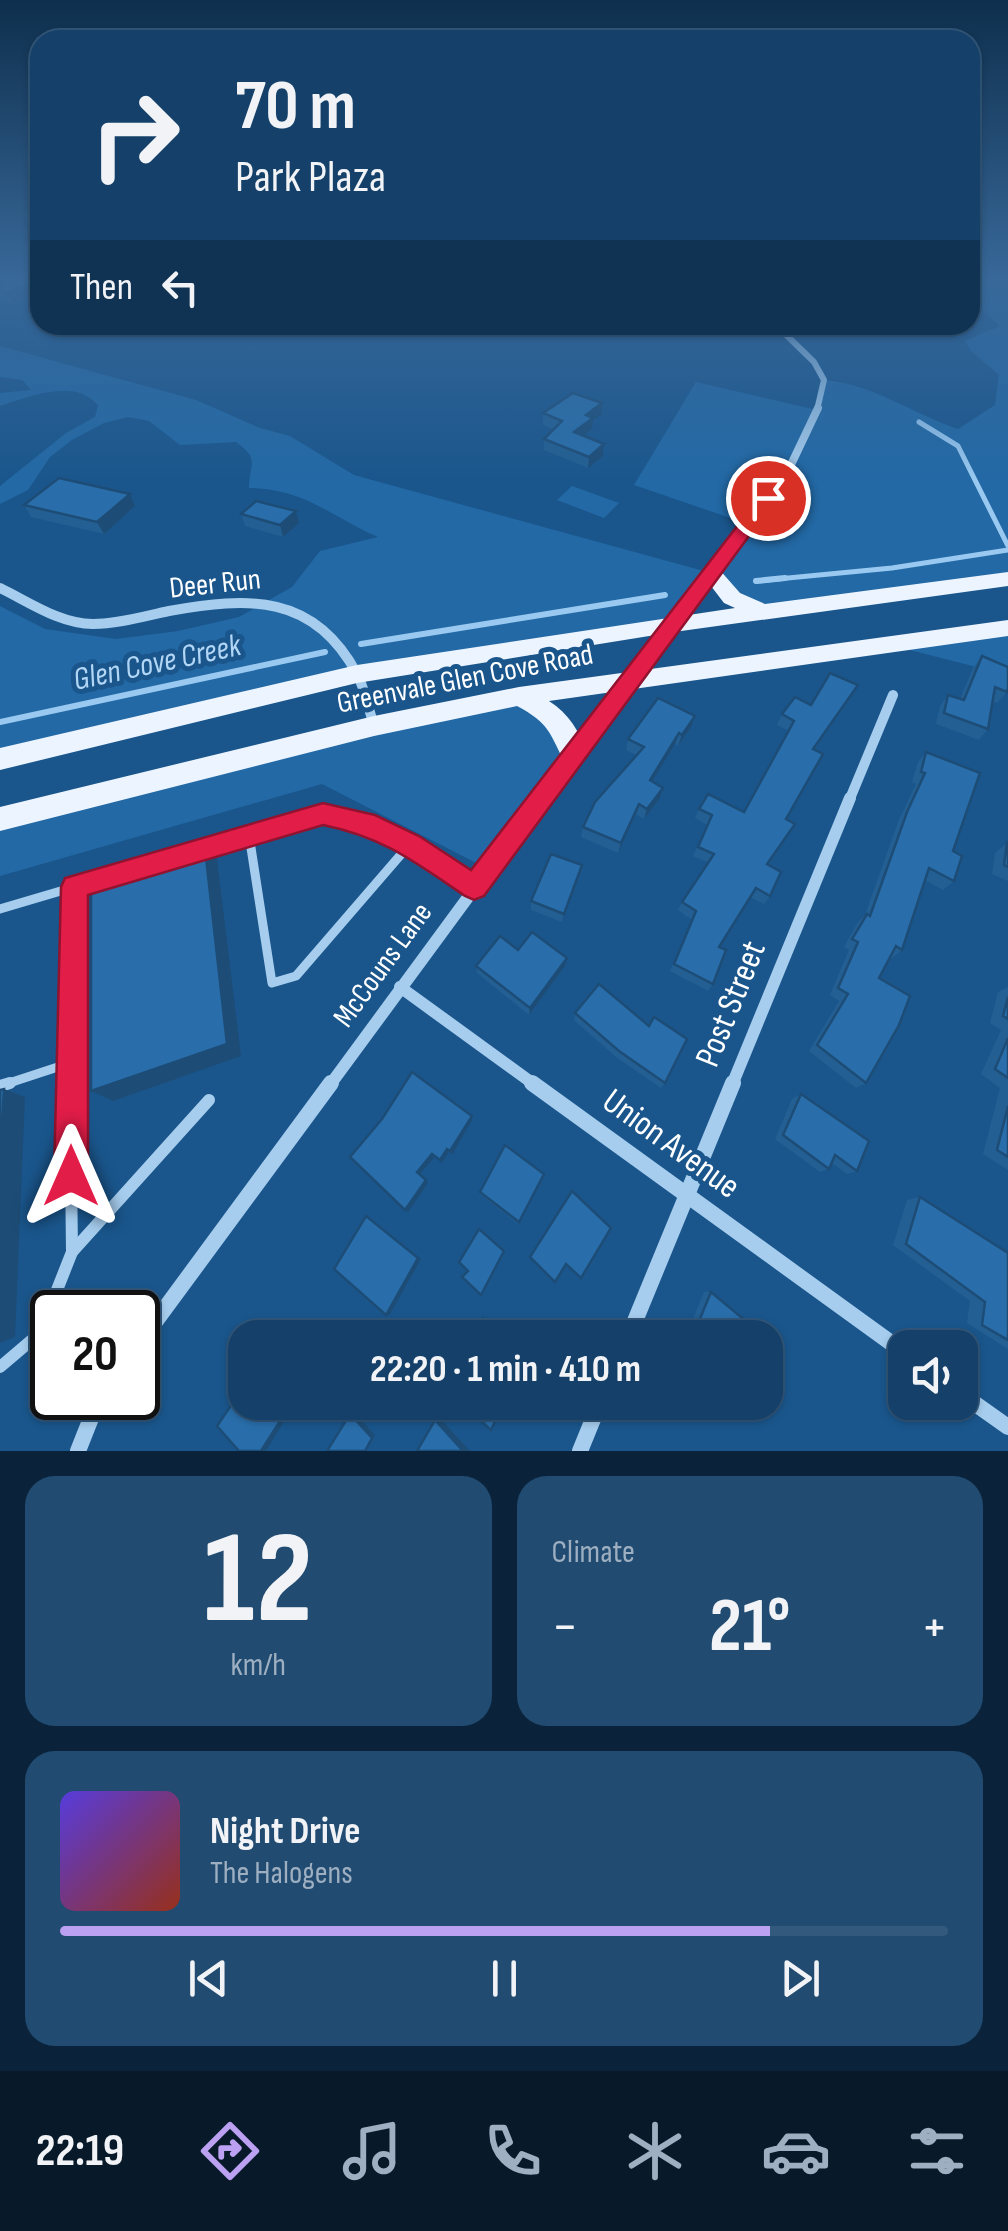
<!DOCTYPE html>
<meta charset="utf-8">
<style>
:root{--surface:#144069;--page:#214b71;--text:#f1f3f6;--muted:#9dafc0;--line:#33597d;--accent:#bca0f2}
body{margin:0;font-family:"Sofia Sans Condensed",sans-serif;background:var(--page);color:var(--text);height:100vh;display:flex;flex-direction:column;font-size:38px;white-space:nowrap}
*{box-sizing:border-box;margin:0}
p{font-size:32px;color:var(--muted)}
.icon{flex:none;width:55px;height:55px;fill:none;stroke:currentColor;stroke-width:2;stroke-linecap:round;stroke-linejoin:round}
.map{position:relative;height:1451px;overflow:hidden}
.sheet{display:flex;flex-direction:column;gap:25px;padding:25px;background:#0b233a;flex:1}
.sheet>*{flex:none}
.guide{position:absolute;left:30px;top:30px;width:950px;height:305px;border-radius:30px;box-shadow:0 2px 8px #0004,0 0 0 2px var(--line);background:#144069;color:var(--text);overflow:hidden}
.fabs{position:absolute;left:888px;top:1330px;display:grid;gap:20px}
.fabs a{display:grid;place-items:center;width:90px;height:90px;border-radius:20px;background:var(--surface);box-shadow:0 2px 8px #0004,0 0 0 2px var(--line);font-size:50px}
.speed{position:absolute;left:30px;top:1290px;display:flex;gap:20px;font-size:50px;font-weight:700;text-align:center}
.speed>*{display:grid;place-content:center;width:130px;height:130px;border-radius:50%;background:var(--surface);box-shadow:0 2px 8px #0004,0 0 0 2px var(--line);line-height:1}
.speed .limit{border:5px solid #111;border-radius:15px;background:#fff;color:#111}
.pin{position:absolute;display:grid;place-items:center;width:85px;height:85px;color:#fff;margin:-42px;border:5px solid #fff;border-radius:50%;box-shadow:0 2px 10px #0007}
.me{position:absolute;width:110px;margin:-55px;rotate:0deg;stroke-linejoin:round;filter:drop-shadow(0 0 8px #0008)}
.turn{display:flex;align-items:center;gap:35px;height:210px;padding:0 40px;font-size:45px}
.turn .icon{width:130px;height:130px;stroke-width:2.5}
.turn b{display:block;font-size:70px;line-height:85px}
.then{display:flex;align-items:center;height:95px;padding:0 40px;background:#0003;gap:20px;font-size:38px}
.big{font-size:75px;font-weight:700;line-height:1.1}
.sheet .tile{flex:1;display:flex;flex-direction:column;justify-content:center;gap:15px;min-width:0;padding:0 35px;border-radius:30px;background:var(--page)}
.sheet .dial{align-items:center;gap:0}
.dial b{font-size:130px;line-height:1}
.song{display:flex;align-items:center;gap:30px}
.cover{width:120px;height:120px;border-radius:15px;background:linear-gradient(135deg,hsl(250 70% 55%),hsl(10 70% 35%))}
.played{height:10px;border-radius:5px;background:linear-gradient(90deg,var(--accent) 80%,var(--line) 80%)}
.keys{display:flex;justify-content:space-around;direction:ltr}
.heat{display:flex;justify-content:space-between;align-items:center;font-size:55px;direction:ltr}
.sheet .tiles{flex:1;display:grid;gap:25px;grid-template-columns:1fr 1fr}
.tile:last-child{grid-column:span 2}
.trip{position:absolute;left:228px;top:1320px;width:555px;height:100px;border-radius:30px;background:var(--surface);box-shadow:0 2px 8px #0004,0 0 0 2px var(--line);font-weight:700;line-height:100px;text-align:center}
.tabs{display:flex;height:160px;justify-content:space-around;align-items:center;background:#081a2a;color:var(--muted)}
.tabs .icon{width:70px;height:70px}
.tabs .selected{color:var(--accent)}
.tabs b{font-size:45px;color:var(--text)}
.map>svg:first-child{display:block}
</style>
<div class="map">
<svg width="1008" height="1451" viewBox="0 0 1008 1451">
<rect width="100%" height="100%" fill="#1a568c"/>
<g fill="#2369a5">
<path d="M970,277H1008V579L765,613L711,574L674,624L456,658L0,754V606L45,629L116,639L178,631L239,617L292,587L320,551L378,537C329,516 307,489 249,488C249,463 261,460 236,442L180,445L149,421L128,417L104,423L72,440L50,457L28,490L0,504V486L66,433L95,417L98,406C77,377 28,397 0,406V393L31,390L22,380L0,377V346L196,400L260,428L290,436L354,475L711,573L748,524L634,485L696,382L817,410L824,380C873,384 913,414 958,429L995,405L999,375L971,351L965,341L1000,326L989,315L970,308Z"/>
<polygon points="572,486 619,503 604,518 557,500"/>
<polygon points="1008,628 1008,675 890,645"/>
<polygon points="519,696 577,750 488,869 322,784 0,876 0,819"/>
</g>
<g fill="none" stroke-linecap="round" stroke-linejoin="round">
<g stroke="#99c9f0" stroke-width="5">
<polyline points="919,422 958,446 1008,546"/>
<polyline points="758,581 892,568 1008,550"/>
</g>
<g stroke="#99c9f0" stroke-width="6">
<polyline points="756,581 785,578"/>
<polyline points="361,644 665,595"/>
<polyline points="0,722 325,652"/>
</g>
<g stroke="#a6cdee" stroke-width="9">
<polyline points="249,835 272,983 296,976 410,844"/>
<path d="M203,849C241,837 282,816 322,814C378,812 431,857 474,887"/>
<polyline points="0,909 98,880"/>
<polyline points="3,1085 70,1063"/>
<polyline points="70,1085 75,887"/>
</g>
<g stroke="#a6cdee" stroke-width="12">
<polyline points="0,1086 10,1083"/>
<polyline points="72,1252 209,1100"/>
<polyline points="0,1367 40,1333 72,1252 70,1083"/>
</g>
<polyline stroke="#a6cdee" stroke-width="6" points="776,325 814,362 824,380 817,410"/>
<polyline stroke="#a6cdee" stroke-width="8" points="704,581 788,471 818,408"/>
<g stroke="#a6cdee" stroke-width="10">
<path d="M0,588C29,602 60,624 93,624C118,624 145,616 169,611C248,597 314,593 357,674C365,689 368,708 374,725"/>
<polyline points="539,801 706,578"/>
<polyline points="849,801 893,695"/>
</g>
<g stroke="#a6cdee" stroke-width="12">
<polyline points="400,987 535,1085"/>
<polyline points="330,1085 541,798"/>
<polyline points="732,1085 850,798"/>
</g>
<g stroke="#a6cdee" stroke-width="16">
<polyline points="532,1083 905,1353"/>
<polyline points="628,1338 733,1083"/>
<polyline points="138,1345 331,1083"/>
<polyline points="960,1393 1008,1427"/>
<polyline points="78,1451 99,1398"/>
<polyline points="580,1451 600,1402"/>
</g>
<g fill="#ecf5ff" fill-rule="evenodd">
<polygon points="711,566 718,568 740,593 765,604 1008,572 1008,586 674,632 357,683 0,770 0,748 357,665 735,608 724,603 701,573"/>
<path d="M1008,620V636L549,701C569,714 580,731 586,754L582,761L573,764L564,761C549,732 549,723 517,706L374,736L0,831V807L374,716L519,687Z"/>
</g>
</g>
<g fill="#235f92">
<polygon points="40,277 40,292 13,303 0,299 0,279"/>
<polygon points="602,403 601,415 593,420 592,429 583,436 604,444 603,456 588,468 544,450 544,439 554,429 543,425 543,413"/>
<polygon points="24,505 135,506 104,534 31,517"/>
<polygon points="296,511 299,523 283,537 245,526 241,514"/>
<polygon points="982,656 1007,692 997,703 993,701 988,729 979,740 936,724 940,706 948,695 960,699 973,668"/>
<polygon points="858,685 814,750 767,865 770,896 764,904 750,897 719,947 713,984 708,991 670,971 692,920 678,910 682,902 709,863 693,856 707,825 695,818 699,809 744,812 789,731 777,725 782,714 811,705"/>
<polygon points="691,727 678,746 675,744 652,781 663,788 660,798 644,819 636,814 618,853 581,837 583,827 636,755 626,750 628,739"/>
<polygon points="926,752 953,851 954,881 943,890 925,880 902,950 892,958 890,957 879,978 866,1083 856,1088 809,1051 839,1001 830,995 849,950 844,947 858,922 865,915 898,822 916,784 912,782 918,762"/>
<polygon points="1007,843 1008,844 1008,881 992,874 995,853"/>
<polygon points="582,865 580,874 562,922 531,910 531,901"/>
<polygon points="518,950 565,966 529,1015 477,973 476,966"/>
<polygon points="1008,987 1008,1170 983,1154 1000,1088 981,1074 1001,1030 990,1023 998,992"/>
<polygon points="575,1013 649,1026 665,1083 661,1088 616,1057 574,1020"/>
<polygon points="801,1094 857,1171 847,1174 832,1163 829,1169 820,1172 775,1139 792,1099"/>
<polygon points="544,1174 518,1224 480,1194 480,1192"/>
<polygon points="920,1197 1008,1253 1008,1349 967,1323 970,1301 893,1245 907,1200"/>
<polygon points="704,1292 711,1292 765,1338 685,1338"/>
</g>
<g fill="#1d4d77">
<polygon points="40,280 40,292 13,303 7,293"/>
<polygon points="602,403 601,415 593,420 592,429 573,444 574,432 586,415"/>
<polygon points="604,444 603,456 588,468 589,457"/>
<polygon points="130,494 135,506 104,534 97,522"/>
<polygon points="296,511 299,523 283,537 280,525"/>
<polygon points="695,716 691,727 678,746 682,735"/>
<polygon points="679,733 675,744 647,790 650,780"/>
<polygon points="663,788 660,798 644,819 647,809"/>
<polygon points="639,804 636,814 618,853 621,843"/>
<polygon points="204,840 217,859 241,1056 113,1101 91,1091"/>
<polygon points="582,865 580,874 562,922 564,914"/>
<polygon points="567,958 565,966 529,1015 530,1008"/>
<polygon points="4,1089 25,1097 15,1337 0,1343 0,1164"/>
<polygon points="472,1116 472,1120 452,1155 450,1151"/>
<polygon points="447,1149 449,1152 441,1164 440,1160"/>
<polygon points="432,1154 434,1158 419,1175 417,1172"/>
<polygon points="426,1180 428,1183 408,1212 405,1210"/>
<polygon points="366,1216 421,1259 390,1314 386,1315"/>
<polygon points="292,1402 296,1402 266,1451 261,1451"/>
<polygon points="353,1411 375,1435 365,1451 350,1414"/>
<polygon points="437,1415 470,1451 463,1451 435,1420"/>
</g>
<g fill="#296eaa" stroke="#1d4d77" stroke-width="2.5">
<polygon points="5,277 40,277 40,280 7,293 0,290 0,279"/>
<polygon points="573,393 602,403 586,415 593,418 574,432 604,444 589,457 544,439 562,421 543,413"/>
<polygon points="59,478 130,494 97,522 24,505"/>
<polygon points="256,501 296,511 280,525 241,514"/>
<polygon points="982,656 1008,667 1008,688 1007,692 995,687 988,729 944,713 948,695 964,700"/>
<polygon points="830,673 858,685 813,749 823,754 786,819 795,824 767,864 781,872 770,896 756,888 719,947 726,950 713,984 674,964 696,911 682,902 714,854 698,847 712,815 699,809 708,794 744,812 794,721 782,714 795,697 811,705"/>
<polygon points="658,698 695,716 682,735 679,733 650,780 663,788 647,809 639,804 621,843 583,827 595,802 644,747 628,739"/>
<polygon points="926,752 980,773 953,851 962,856 954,881 929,868 902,950 896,946 879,978 910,996 899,1025 866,1083 817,1045 848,994 838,988 858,942 852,939 867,914 870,916 907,812 925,773 921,772"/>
<polygon points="204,840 227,1044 91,1091 91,873"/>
<polygon points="1007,843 1008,844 1008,867 1004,865"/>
<polygon points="551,854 582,865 564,914 531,901"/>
<polygon points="532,932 567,958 530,1008 476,966 500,936 518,950"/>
<polygon points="599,984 649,1026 654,1017 687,1039 665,1083 619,1051 575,1013"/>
<polygon points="1008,997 1008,1019 1003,1016"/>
<polygon points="1008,1038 1008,1078 995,1069"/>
<polygon points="412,1072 472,1116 450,1151 447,1149 440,1160 432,1154 417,1172 426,1180 405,1210 350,1157 382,1119"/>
<polygon points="4,1089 0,1164 0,1090"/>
<polygon points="801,1094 869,1141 857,1171 835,1155 829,1169 783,1135"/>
<polygon points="1008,1106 1008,1157 997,1150"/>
<polygon points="505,1145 544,1174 519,1222 480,1192"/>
<polygon points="572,1191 611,1228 581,1278 566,1264 555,1282 530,1257"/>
<polygon points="920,1197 1008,1253 1008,1340 982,1325 985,1302 906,1244"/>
<polygon points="366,1216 418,1258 386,1315 334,1269"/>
<polygon points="479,1229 504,1251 481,1295 462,1277 468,1271 459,1262"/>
<polygon points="711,1292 766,1338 765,1342 765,1338 692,1338"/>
<polygon points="483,1318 507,1338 473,1338"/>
<polygon points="245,1385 245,1402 292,1402 261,1451 239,1451 217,1426"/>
<polygon points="460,1402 504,1402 491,1430"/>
<polygon points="350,1414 372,1438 365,1451 327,1451"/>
<polygon points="435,1420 463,1451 417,1451"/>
</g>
<linearGradient id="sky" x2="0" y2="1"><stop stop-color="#0e2f4d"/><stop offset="0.58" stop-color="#386899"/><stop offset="1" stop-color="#386899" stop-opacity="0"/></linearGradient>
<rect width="1008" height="480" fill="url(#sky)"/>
<path fill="#e11d48" stroke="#92132f" stroke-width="2.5" d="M762,494L777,498L484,896L474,900L465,896C415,862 383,837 323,825L88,895V1176L83,1188L71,1193L59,1188L54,1176L61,887L65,878L323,803L375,815L419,836L471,870Z"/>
<g text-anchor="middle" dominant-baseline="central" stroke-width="10" stroke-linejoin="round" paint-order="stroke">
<g font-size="30" fill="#fff" stroke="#1a568c">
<text transform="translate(215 584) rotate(-6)">Deer Run</text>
<text transform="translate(465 679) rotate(-11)">Greenvale Glen Cove Road</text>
<text transform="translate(383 965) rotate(-54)">McCouns Lane</text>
</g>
<g font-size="32" font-style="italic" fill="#b2d6f5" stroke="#1a568c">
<text transform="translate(157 663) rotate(-12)">Glen Cove Creek</text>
</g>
<g font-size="35" fill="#fff" stroke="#1a568c">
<text transform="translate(731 1004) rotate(-68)">Post Street</text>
<text transform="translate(671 1144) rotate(36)">Union Avenue</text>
</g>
</g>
</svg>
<div class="fabs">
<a><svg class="icon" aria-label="sound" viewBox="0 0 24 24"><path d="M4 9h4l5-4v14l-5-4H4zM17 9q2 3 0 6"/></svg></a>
</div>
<div class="speed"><div class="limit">20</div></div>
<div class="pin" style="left:768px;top:498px;background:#d93025"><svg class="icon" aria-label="arrive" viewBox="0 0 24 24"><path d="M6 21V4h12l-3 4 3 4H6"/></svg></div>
<svg class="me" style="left:71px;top:1176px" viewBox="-20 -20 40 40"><path d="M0-17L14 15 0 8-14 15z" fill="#e11d48" stroke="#fff" stroke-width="4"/></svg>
<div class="trip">22:20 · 1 min · 410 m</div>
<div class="guide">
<div class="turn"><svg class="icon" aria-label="right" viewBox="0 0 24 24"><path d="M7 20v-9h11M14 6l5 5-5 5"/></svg><div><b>70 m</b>Park Plaza</div></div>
<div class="then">Then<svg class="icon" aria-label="left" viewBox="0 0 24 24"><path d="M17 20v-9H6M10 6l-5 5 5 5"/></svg></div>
</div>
</div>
<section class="sheet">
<div class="tiles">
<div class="tile dial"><b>12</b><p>km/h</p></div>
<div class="tile"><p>Climate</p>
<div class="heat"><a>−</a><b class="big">21°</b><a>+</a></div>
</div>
<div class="tile">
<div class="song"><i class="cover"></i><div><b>Night Drive</b><p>The Halogens</p></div></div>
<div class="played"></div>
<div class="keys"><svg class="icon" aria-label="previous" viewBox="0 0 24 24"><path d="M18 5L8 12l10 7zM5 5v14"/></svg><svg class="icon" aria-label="pause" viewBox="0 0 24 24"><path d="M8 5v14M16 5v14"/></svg><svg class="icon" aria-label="next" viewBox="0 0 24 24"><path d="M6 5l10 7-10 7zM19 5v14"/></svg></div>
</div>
</div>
</section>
<nav class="tabs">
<b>22:19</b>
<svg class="icon selected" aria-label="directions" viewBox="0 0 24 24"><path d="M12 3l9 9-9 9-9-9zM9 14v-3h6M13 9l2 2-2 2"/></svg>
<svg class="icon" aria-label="music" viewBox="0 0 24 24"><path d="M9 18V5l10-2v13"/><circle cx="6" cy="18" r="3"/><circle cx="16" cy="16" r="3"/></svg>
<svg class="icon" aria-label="phone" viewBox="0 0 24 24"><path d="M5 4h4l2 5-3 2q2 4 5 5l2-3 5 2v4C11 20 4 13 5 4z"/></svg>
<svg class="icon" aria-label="climate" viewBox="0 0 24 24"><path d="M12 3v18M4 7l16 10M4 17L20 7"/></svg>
<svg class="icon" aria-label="car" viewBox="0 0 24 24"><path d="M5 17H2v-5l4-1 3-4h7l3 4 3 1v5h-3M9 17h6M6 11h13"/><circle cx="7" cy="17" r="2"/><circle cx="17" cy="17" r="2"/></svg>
<svg class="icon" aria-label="filters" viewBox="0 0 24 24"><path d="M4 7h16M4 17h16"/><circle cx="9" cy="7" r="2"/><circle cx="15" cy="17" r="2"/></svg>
</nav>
